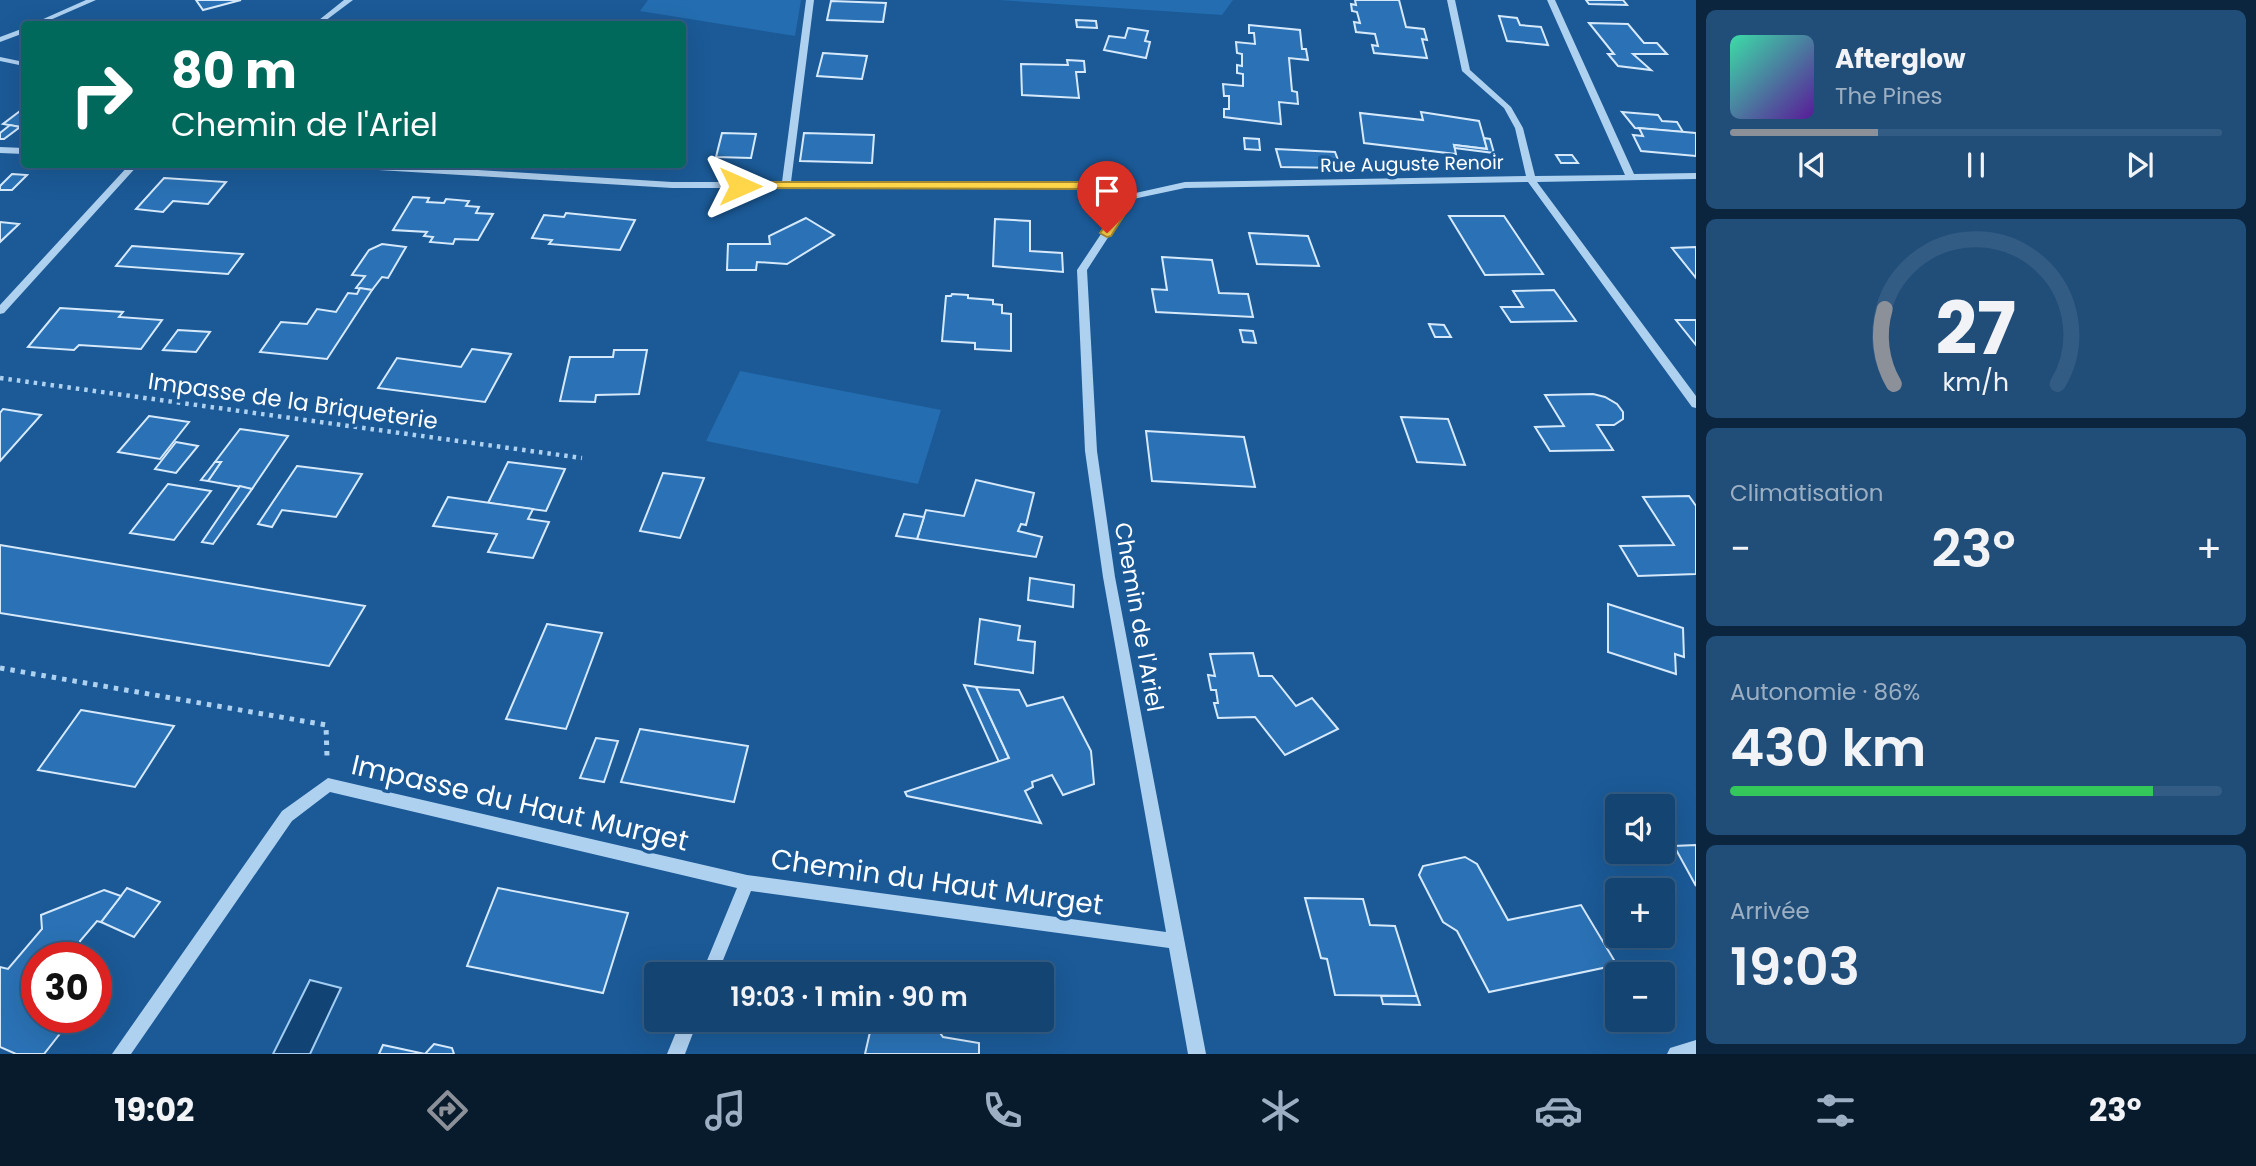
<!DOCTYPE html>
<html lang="fr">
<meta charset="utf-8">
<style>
:root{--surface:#144471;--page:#214e79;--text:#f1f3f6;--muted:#9db0c3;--line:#335c84;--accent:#8c9099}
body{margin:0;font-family:Poppins,sans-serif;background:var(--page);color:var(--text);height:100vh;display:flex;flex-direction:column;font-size:26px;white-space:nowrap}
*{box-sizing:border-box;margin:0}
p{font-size:23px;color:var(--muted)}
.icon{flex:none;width:38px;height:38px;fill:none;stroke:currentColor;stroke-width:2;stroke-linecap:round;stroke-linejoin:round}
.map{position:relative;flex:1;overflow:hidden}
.drawer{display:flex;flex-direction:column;gap:10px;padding:10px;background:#0b253e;width:560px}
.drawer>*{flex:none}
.banner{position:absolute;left:21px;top:21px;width:665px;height:147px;border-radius:7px;box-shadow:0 7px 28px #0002,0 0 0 2px var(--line);background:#00695c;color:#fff;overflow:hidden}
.tools{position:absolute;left:1605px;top:794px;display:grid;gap:14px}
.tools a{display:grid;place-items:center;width:70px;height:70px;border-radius:7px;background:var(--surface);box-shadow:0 7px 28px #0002,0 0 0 2px var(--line);font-size:35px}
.speed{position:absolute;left:21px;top:942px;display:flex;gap:14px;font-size:35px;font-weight:700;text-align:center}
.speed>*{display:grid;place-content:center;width:91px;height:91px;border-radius:50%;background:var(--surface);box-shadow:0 7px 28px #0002,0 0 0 2px var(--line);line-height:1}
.speed .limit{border:10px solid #d22;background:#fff;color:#111}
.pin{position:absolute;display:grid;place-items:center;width:60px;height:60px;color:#fff;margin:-72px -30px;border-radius:50% 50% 50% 0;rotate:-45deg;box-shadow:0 0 7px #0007}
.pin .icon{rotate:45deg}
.me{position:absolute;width:77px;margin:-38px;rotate:90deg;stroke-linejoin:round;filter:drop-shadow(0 0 5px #0008)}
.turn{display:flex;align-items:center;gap:24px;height:147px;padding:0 35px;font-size:32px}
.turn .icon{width:91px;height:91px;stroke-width:2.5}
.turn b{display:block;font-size:49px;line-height:60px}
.big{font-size:52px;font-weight:600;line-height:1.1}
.drawer .card{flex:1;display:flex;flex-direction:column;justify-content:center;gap:10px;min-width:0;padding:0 24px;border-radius:10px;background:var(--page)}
.drawer .dial{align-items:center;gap:0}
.dial svg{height:182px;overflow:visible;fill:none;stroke:var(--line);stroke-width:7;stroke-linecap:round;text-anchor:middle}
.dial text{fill:var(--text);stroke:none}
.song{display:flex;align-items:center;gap:21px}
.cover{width:84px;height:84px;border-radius:10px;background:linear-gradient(135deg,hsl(160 70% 55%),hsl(270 70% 35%))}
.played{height:7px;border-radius:4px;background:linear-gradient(90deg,var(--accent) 30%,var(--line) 30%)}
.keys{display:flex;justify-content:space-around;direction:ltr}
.heat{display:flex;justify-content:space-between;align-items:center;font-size:38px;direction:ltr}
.charge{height:10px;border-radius:5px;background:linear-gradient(90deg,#34c759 86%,var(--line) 0)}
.trip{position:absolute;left:644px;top:962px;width:410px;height:70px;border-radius:7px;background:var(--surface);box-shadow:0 7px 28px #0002,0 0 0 2px var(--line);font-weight:600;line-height:70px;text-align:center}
.dock{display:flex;height:112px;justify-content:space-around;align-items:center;background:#081b2d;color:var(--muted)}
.dock .icon{width:49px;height:49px}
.dock .on{color:var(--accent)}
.dock b{font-size:32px;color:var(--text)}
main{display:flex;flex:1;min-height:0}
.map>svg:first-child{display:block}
</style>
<main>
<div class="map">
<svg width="1696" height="1054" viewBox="0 0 1696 1054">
<rect width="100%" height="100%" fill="#1b5a97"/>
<g fill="#246db0">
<polygon points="648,0 801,0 795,36 640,11"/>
<polygon points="998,0 1233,0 1222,15"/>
<polygon points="740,371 941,410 918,484 706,441"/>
</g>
<polygon fill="#124375" stroke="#a2cdf2" stroke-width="2" points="310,980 341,988 310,1054 273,1054"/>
<g fill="#2a72b5" stroke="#d6e9fb" stroke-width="2">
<polygon points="196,0 241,0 203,10"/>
<polygon points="1355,0 1399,0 1406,27 1424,29 1427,40 1422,39 1427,58 1374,53 1372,45 1378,46 1375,34 1356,32 1354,22 1360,23 1357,12 1352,11 1351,4 1356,5"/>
<polygon points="1586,0 1623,0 1627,5 1589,4"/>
<polygon points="831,1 886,3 883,22 827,20"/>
<polygon points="1499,16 1517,18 1520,25 1541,27 1548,45 1507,41"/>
<polygon points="1076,20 1096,21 1097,28 1077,27"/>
<polygon points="1589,23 1628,24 1644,43 1657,43 1667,54 1633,54 1651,70 1618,66 1608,54 1614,54"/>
<polygon points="1249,25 1300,30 1302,49 1306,49 1308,60 1289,58 1292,91 1297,92 1298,104 1279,102 1281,124 1224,117 1224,109 1229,109 1229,96 1224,96 1223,84 1243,86 1243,74 1237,73 1237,65 1242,66 1242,54 1237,53 1236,42 1255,44 1254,33 1249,33"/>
<polygon points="1128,28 1148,31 1145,41 1150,42 1146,58 1104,50 1109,36 1125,38"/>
<polygon points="823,53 867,56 862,79 817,76"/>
<polygon points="1067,60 1084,61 1085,72 1076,72 1079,98 1022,95 1021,64 1068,65"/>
<polygon points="24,108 24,124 20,127 3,124"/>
<polygon points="1421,112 1479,121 1487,149 1454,145 1456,154 1364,143 1360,113 1423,120"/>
<polygon points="1622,112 1658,115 1662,121 1677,122 1683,132 1635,128"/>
<polygon points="10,125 20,127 4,139 0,139 0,133"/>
<polygon points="1639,128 1696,133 1696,156 1641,151 1633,135 1643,136"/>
<polygon points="722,133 756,134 751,158 716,157"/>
<polygon points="804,133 874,135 872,163 800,161"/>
<polygon points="1244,138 1259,139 1260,150 1245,149"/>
<polygon points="1484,138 1490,139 1494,153 1455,148 1454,145 1487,149"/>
<polygon points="1276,149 1335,152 1341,168 1281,167"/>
<polygon points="1556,155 1572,155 1578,163 1561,163"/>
<polygon points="12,174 27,175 12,190 0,190 0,186"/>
<polygon points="164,178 226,182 208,204 173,201 163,212 136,209"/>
<polygon points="413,197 429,198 427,202 444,203 446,199 469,201 466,206 479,207 476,213 493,214 478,240 455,239 453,244 430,242 433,237 424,236 427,232 393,230"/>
<polygon points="566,213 635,220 620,250 549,244 552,240 532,238 544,215 564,217"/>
<polygon points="1449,216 1504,216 1543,274 1485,275"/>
<polygon points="806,218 834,235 787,264 757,262 756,270 727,270 728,244 770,244 769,236"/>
<polygon points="995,219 1030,221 1030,251 1062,253 1063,272 993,266"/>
<polygon points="0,222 19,224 0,242"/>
<polygon points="1249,233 1308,236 1319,266 1257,264"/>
<polygon points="382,244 406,247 388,278 382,277 372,290 356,288 365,276 352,275 369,250"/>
<polygon points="132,246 243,254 228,274 116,266"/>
<polygon points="1696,247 1696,278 1672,248"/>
<polygon points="1162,257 1212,260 1219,293 1248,294 1253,317 1156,312 1152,289 1167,290"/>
<polygon points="360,288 372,290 327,359 260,352 281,322 307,324 317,309 336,312 348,293 357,294"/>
<polygon points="1554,290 1576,321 1511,322 1501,307 1523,307 1513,291"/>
<polygon points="952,294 968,295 968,298 993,300 993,304 1002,305 1002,313 1011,314 1011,351 975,349 975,343 942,341 946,296 951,296"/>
<polygon points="60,308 123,312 119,317 162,320 141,349 79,345 74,350 28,347"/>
<polygon points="1676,320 1696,320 1696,345"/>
<polygon points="1429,324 1444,325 1451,337 1435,337"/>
<polygon points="178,330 210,332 196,352 163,350"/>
<polygon points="1240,330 1253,331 1256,343 1243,342"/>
<polygon points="472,349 511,354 485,402 378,388 397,358 461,367"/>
<polygon points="614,350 647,350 639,394 596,395 595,402 560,401 570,357 613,357"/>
<polygon points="1545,395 1593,394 1605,397 1617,404 1623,412 1623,419 1614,425 1597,425 1613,450 1550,451 1535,427 1564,426"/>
<polygon points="3,409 41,415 0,461 0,413"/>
<polygon points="149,416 189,422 160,459 118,452"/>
<polygon points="1401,417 1448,419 1465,465 1417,462"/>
<polygon points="240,429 288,436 252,489 208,481 221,462 215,462"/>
<polygon points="1146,431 1244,437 1255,487 1152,481"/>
<polygon points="176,442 198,446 176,473 155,469"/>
<polygon points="215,462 221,462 208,481 201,480"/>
<polygon points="508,462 565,469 546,511 488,503"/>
<polygon points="297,466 362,474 336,517 282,510 272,527 258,524"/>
<polygon points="663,473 704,478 680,538 640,531"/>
<polygon points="976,480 1034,493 1026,525 1021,524 1018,531 1042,537 1036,557 917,539 926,510 964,516"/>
<polygon points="168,484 211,491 174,540 130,533"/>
<polygon points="240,486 252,489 213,544 202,542"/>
<polygon points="1689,496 1696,506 1696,574 1638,576 1620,546 1674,545 1643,497"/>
<polygon points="448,497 533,509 528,519 549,522 533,558 488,552 497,534 433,526"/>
<polygon points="904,514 924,517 917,539 896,536"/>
<polygon points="0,545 365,606 329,666 0,613"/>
<polygon points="1030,578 1074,585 1073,607 1028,600"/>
<polygon points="1608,604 1683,628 1684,657 1675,654 1676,674 1608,652"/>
<polygon points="980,619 1020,626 1018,640 1035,642 1033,673 975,664"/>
<polygon points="547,624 602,633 566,729 506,719"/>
<polygon points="1253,653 1259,676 1272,676 1296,706 1312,698 1338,729 1285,755 1255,717 1218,718 1214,703 1218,703 1216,690 1211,690 1208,675 1215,676 1210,654"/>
<polygon points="964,685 976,687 1009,758 999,762"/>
<polygon points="976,687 1019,690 1027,706 1063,697 1091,751 1094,784 1063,795 1052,775 1032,782 1033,787 1025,791 1041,823 907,796 905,792 1009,758"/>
<polygon points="81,710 174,726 135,787 38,770"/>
<polygon points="640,729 748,746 734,802 621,782"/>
<polygon points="596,738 618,741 604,782 580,778"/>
<polygon points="1696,845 1696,886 1674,846"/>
<polygon points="1465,857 1477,864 1508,920 1581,905 1617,965 1489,992 1457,931 1443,922 1419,875 1423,866"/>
<polygon points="127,888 160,902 134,937 101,922"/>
<polygon points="498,888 628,913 603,993 467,966"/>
<polygon points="104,890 121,896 101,922 97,921 80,941 80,957 37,957 37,1017 73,1017 44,1054 16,1054 0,1047 0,967 8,969 42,929 41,915"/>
<polygon points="1305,898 1363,899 1370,925 1395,926 1417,996 1335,995 1327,959 1321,958"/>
<polygon points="862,968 913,975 861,975"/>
<polygon points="1381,996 1417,996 1420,1005 1383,1004"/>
<polygon points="931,1020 943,1037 979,1043 979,1054 865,1054 870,1032 867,1020"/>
<polygon points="434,1044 452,1048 454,1054 379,1054 383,1045 425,1054"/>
</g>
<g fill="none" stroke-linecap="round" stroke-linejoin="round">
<polyline stroke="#afd1f0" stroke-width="4.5" stroke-dasharray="3.5 5" stroke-linecap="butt" points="0,378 582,458"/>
<polyline stroke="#afd1f0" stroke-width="5" stroke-dasharray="4.5 6" stroke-linecap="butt" points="0,668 326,725 327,757"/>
<g fill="#afd1f0" fill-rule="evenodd">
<polygon points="86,0 96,0 41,24 32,24"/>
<polygon points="344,0 353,0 321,24 314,24"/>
<polygon points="806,0 814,0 791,182 1106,182 1131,194 1185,182 1526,176 1515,128 1504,108 1462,71 1447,0 1455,0 1470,70 1511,107 1523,128 1535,176 1625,175 1547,0 1555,0 1634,174 1696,173 1696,179 1537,182 1696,396 1696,408 1692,407 1528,182 1185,188 1133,199 1087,270 1097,451 1115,577 1206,1054 1188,1054 1169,948 751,891 717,975 701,975 737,888 330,792 292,821 131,1054 112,1054 282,811 328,778 747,875 1166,932 1103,577 1085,451 1077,270 1125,198 1104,188 672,188 329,167 325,164 381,164 672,182 782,182"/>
<polygon points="24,28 24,33 0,42 0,37"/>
<polygon points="0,57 24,62 24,66 0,61"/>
<polygon points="0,147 24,148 24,154 0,153"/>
<polygon points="130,164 139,164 4,313 0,314 0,305"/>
<polygon points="681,1020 698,1020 685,1054 667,1054"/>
<polygon points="1696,1040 1696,1054 1667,1054 1670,1048"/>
</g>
</g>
<polygon fill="#ffd54a" stroke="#a68a30" stroke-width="2" points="740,182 1106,182 1136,197 1111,236 1107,237 1100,233 1124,198 1104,189 736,188 735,186"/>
<g text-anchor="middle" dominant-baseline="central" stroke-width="7" stroke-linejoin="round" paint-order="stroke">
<g font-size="19" fill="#fff" stroke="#1b5a97">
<text transform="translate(1412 164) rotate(-1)">Rue Auguste Renoir</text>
</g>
<g font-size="23" fill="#fff" stroke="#1b5a97">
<text transform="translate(293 401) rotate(8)">Impasse de la Briqueterie</text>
<text transform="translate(1139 617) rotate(80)">Chemin de l'Ariel</text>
</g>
<g font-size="28" fill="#fff" stroke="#1b5a97">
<text transform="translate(520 803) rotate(13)">Impasse du Haut Murget</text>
<text transform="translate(937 882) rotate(8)">Chemin du Haut Murget</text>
</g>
</g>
</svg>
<div class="tools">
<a><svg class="icon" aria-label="sound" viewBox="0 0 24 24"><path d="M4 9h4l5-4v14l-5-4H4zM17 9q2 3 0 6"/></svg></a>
<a>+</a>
<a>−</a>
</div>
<div class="speed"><div class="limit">30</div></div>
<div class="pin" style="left:1107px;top:233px;background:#d93025"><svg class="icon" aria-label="arrive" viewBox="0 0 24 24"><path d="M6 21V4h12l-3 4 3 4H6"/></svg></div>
<svg class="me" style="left:740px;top:186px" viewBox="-20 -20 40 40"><path d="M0-17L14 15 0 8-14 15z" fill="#ffd54a" stroke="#fff" stroke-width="4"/></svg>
<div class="trip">19:03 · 1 min · 90 m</div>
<div class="banner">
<div class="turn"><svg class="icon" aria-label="right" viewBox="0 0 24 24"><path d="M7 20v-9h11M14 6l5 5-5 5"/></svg><div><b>80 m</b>Chemin de l'Ariel</div></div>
</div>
</div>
<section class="drawer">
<div class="card">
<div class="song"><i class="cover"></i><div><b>Afterglow</b><p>The Pines</p></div></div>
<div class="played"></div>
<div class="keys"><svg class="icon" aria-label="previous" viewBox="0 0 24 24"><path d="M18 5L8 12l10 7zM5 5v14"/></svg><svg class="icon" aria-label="pause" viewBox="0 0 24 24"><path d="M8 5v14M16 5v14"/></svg><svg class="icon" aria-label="next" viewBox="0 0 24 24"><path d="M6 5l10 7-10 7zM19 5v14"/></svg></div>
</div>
<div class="card dial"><svg viewBox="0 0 100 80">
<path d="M14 69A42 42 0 1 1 86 69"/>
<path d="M14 69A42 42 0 0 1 10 36" stroke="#8c9099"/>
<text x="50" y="56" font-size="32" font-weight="700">27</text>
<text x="50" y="72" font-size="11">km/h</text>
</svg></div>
<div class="card"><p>Climatisation</p>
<div class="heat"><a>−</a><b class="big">23°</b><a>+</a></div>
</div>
<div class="card"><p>Autonomie · 86%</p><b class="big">430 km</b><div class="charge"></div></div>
<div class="card"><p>Arrivée</p><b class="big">19:03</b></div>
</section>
</main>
<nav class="dock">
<b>19:02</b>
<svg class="icon on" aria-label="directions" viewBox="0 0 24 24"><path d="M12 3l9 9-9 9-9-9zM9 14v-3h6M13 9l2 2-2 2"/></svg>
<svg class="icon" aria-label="music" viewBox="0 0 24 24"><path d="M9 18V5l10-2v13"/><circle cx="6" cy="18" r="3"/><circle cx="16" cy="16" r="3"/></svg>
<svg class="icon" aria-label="phone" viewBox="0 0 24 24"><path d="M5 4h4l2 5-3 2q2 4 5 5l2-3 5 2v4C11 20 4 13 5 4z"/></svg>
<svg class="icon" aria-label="climate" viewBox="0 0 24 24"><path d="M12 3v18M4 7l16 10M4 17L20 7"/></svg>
<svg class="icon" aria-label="car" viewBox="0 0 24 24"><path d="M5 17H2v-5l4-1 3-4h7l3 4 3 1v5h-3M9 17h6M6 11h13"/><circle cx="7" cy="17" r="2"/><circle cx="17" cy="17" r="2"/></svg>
<svg class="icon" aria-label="filters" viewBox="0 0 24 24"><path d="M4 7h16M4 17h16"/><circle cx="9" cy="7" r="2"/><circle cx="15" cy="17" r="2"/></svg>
<b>23°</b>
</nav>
